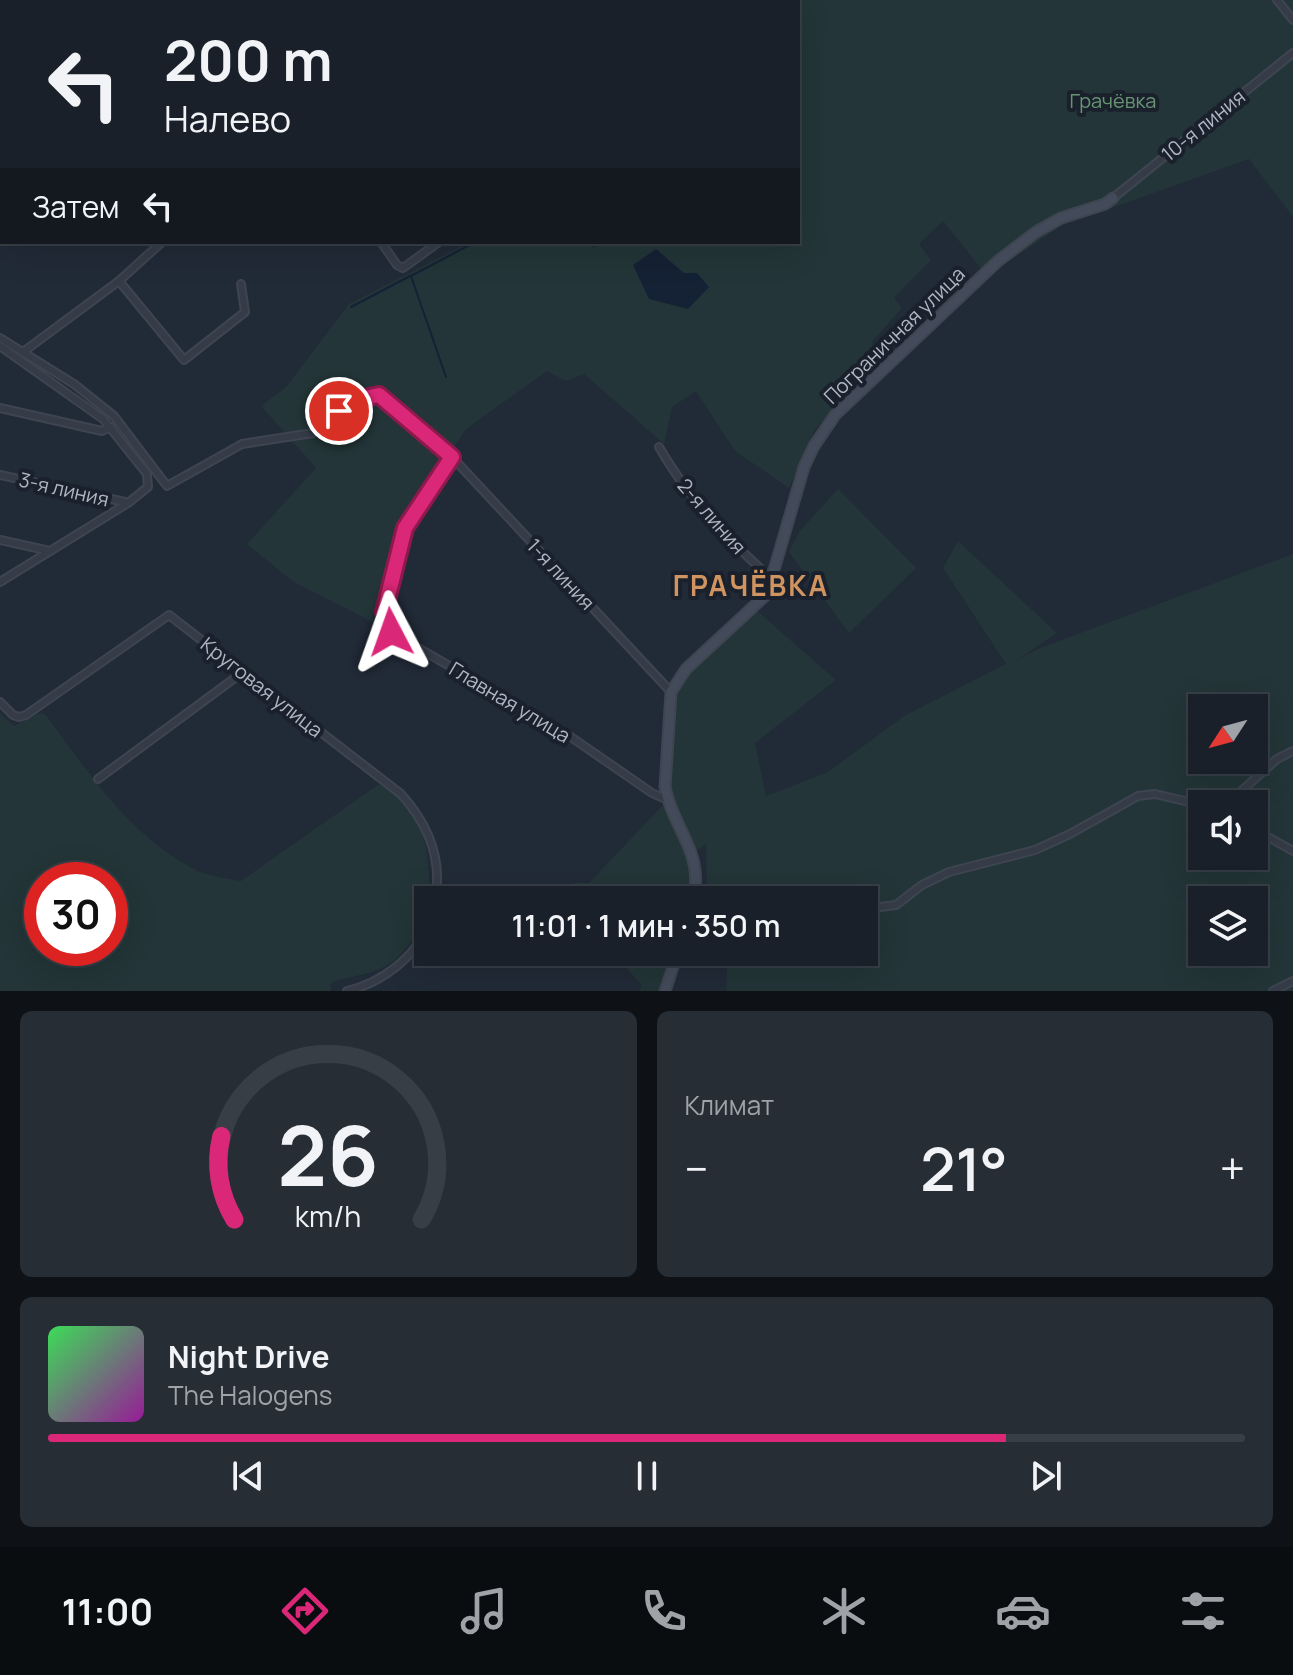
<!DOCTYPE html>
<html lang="ru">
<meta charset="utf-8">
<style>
:root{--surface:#192029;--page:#262d35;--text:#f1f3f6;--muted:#9fa3a8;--line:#373e46;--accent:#db2777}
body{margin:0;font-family:Manrope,sans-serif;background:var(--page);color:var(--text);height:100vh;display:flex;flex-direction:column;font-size:30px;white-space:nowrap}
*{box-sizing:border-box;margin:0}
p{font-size:26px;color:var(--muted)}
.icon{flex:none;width:44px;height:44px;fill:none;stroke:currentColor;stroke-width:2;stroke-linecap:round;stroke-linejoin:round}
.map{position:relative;height:991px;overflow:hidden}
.drawer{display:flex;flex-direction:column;gap:20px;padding:20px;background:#0e1217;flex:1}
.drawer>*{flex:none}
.top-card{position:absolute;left:0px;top:0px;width:800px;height:244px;box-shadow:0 8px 32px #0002,0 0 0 2px var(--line);background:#192029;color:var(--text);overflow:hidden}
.needle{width:52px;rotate:234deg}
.fabs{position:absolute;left:1188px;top:694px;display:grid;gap:16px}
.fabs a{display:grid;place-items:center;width:80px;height:80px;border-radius:0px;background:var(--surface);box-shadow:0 8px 32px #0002,0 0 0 2px var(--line);font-size:40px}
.speed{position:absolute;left:24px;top:862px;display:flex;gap:16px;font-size:40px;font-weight:700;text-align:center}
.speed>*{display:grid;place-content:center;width:104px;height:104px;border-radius:50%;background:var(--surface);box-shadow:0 8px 32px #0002,0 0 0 2px var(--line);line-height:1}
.speed .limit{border:12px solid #d22;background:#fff;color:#111}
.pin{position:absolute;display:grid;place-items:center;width:68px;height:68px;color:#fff;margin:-34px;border:4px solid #fff;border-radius:50%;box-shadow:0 2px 8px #0007}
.me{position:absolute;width:88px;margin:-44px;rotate:356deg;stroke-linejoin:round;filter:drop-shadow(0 0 6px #0008)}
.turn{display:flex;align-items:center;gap:28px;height:168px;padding:0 32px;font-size:36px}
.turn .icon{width:104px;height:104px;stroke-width:2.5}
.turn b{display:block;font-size:56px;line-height:68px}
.then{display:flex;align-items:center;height:76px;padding:0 32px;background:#0003;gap:16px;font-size:30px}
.big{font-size:60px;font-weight:600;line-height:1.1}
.drawer .tile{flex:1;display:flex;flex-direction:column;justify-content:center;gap:12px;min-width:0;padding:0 28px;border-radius:12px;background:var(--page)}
.drawer .dial{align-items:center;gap:0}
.dial svg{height:208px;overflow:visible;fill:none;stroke:var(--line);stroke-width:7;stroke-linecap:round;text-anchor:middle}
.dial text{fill:var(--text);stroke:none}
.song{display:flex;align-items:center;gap:24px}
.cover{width:96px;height:96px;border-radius:12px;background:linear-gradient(135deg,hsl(130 70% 55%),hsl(300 70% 35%))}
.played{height:8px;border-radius:4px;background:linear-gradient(90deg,var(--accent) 80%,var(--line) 80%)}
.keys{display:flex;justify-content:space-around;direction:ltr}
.heat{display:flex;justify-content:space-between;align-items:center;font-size:44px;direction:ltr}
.drawer .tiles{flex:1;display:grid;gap:20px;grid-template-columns:1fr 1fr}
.tile:last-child{grid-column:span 2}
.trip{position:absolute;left:414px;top:886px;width:464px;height:80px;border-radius:0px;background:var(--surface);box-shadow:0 8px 32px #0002,0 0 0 2px var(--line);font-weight:600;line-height:80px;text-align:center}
.tab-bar{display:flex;height:128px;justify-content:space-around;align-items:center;background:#0a0d10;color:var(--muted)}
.tab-bar .icon{width:56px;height:56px}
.tab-bar .selected{color:var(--accent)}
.tab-bar b{font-size:36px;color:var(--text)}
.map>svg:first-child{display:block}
</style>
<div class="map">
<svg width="1293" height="991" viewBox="0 0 1293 991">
<rect width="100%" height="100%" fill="#212a37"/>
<g fill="#233538" fill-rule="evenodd">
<polygon points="692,0 1293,0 1293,217 1249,159 1061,226 987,276 943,221 919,244 931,260 894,298 902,308 872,342 888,358 836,405 815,430 789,488 735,451 696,391 672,407 664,444 584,374 566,381 547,371 466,429 444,461 401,526 378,625 292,581 247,544 316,468 261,406 286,387 349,304 470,242 589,242 594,249 597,242 798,242 798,2 691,2"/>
<polygon points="838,489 916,568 849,633 789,552 799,532"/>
<path d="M958,541L1057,633L1018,659L1040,648L1293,554V991H726L728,952H864V900H704L707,890L706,844L693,853L668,800L671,692L753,607L836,680L755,743L766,796L828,772L904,716L1006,664L943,568ZM1202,708H1254V760H1202ZM1202,804H1254V856H1202ZM1202,900H1254V952H1202Z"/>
<path d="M0,713L14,726L39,713L46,715C88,772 129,835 194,869C207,876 226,878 241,881L379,784C393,793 408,802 416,817C427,835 433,888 427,908C421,927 406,954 389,964C373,974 353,976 335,981L330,984L331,991H0ZM42,880H110V948H42Z"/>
<path d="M663,805C680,836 698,864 687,900H569L568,890L574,883H589Z"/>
<polygon points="612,952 671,952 659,991 639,991 642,985"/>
</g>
<polygon fill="#152134" points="656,249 684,273 697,273 709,287 688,309 649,299 633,265"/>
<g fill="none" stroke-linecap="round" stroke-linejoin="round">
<g stroke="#152134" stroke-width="2">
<polyline points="351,307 410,276"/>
<polyline points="446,377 411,276 475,242"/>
</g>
<g stroke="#3e4551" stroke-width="10">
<g id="street">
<polyline points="56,0 57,2"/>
<polyline points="213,0 215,2"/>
<polyline points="1277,0 1293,20"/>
<polyline points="312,2 315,0"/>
<polyline points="0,88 2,87"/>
<polyline points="1113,198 1293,53"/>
<polyline points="0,233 2,231"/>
<polyline points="381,242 397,265 403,268 439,242"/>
<polyline points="119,281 184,360 245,312 241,284"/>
<polyline points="0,338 74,384 114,416 167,486 242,444 313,433 339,411 360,399 379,395 452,457 671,692"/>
<polyline points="0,346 103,419 147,474 148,487 128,503 0,582"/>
<polyline points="23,352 119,281 162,242"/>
<polyline points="0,408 102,431 111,427"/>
<path d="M659,447C687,496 730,542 772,579"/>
<polyline points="452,457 405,528 384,612 391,632 568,735 652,793 668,800"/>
<polyline points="0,475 125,502"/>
<polyline points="0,540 50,551"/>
<path d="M0,702L13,715L19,717L26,715L169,615L401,794C428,824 443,859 435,900"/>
<polyline points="98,779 243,672"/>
<polyline points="1227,804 1277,759 1293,751"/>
<polyline points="1270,838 1293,851"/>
<polyline points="864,909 896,905 922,885 949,872 1035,850 1070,834 1138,796 1155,794 1189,802 1220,804"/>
<path d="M347,991C381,983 415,958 428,925"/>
<polyline points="1273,991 1293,981"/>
</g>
</g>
<g stroke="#3e4551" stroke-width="13">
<g id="secondary">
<path d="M693,900C705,852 673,830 665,787L671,692L686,669L767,594L804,467L814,446L835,415L998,261L1036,232L1061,218L1105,204L1113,198"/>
<polyline points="665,991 678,952"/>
</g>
</g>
<use href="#street" stroke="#353c47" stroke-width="6"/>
<use href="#secondary" stroke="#434b5a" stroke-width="9"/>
</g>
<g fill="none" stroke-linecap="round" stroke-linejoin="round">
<g stroke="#8e194d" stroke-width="20">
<polyline id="route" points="339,411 360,399 379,395 452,457 405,528 384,612 391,632"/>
</g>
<use href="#route" stroke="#db2777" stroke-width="14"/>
</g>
<g text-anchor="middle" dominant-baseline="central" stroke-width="8" stroke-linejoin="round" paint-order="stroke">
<g font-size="20" fill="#679473" stroke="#1a212c">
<text x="1113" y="100">Грачёвка</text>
</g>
<g font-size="20" fill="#afb6c4" stroke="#1a212c">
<text transform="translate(1203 125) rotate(-39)">10-я линия</text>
<text transform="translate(894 335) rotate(-44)">Пограничная улица</text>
<text transform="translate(64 489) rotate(13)">3-я линия</text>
<text transform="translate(712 516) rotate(49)">2-я линия</text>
<text transform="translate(561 574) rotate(47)">1-я линия</text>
<text transform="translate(262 687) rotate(38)">Круговая улица</text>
<text transform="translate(510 702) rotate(31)">Главная улица</text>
</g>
<g font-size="28" font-weight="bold" letter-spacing="2" fill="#cf945f" stroke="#1a212c">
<text x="751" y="585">ГРАЧЁВКА</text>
</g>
</g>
</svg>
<div class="fabs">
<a><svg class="needle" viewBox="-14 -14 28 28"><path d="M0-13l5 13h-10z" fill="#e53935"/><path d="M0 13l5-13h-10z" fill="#9fa3a8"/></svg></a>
<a><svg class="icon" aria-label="sound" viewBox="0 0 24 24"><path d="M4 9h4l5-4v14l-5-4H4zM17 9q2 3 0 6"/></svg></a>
<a><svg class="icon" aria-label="layers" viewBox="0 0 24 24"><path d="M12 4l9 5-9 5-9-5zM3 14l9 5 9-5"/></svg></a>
</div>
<div class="speed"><div class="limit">30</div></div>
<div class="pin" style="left:339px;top:411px;background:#d93025"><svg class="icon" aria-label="arrive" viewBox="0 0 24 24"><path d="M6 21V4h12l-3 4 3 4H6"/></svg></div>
<svg class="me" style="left:391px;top:632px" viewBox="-20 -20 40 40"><path d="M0-17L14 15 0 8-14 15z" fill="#db2777" stroke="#fff" stroke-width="4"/></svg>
<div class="trip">11:01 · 1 мин · 350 m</div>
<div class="top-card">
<div class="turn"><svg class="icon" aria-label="left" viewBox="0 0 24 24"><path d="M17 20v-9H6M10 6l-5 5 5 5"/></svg><div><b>200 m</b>Налево</div></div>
<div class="then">Затем<svg class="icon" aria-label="left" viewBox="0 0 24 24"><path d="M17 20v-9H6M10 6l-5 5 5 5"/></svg></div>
</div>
</div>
<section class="drawer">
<div class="tiles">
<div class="tile dial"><svg viewBox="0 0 100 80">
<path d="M14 69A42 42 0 1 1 86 69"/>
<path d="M14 69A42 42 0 0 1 9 37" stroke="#db2777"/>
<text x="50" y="56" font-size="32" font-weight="700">26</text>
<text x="50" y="72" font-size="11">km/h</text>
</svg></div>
<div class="tile"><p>Климат</p>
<div class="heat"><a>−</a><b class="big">21°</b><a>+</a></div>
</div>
<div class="tile">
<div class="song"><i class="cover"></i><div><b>Night Drive</b><p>The Halogens</p></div></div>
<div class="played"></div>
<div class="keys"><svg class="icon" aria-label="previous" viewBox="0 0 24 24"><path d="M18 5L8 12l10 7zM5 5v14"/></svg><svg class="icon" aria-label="pause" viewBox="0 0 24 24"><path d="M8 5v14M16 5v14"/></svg><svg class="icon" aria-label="next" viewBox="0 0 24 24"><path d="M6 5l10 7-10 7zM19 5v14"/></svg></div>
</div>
</div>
</section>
<nav class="tab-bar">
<b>11:00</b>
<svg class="icon selected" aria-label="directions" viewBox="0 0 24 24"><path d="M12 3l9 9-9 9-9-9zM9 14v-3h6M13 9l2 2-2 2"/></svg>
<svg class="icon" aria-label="music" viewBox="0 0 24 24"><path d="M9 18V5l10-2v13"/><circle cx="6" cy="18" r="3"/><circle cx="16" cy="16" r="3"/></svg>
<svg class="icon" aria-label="phone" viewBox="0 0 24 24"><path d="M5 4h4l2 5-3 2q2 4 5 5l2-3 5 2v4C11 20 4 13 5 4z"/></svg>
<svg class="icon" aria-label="climate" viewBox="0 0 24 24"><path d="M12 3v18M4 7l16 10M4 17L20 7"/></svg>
<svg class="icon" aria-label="car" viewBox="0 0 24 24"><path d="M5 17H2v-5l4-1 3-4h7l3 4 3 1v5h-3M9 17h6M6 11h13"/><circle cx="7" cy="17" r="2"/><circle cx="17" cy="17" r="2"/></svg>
<svg class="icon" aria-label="filters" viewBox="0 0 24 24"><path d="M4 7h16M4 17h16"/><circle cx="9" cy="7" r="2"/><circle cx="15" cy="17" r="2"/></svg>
</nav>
